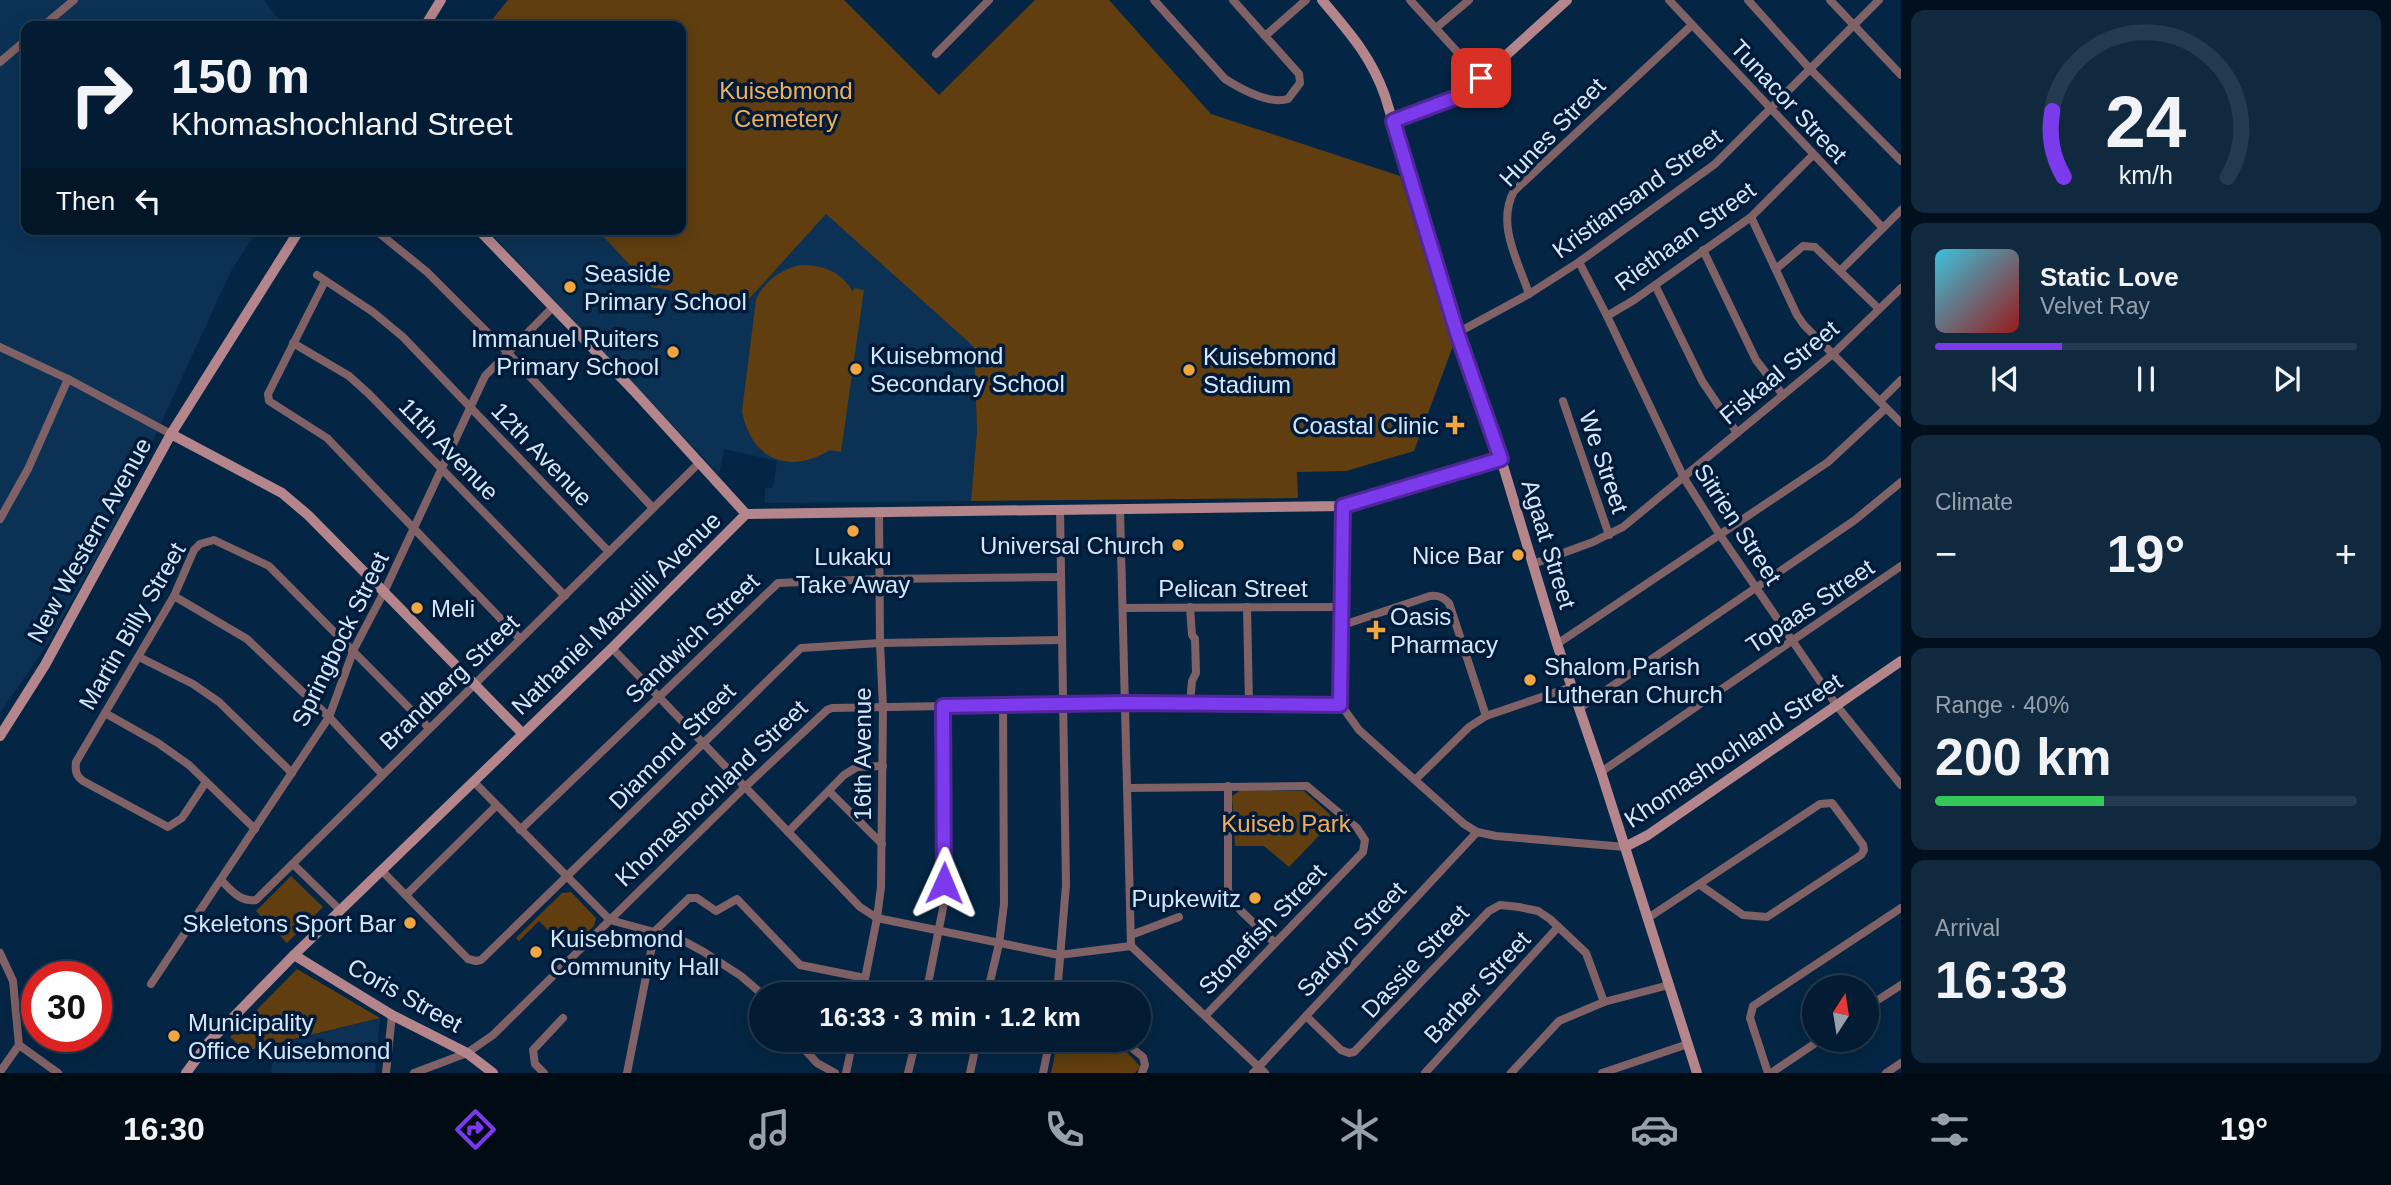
<!DOCTYPE html>
<meta charset="utf-8">
<style>
:root{--surface:#031c33;--page:#11293f;--text:#f1f3f6;--muted:#97a1ac;--line:#243a4e;--accent:#7c3aed}
body{margin:0;font-family:Arial,sans-serif;background:var(--page);color:var(--text);height:100vh;display:flex;flex-direction:column;font-size:26px;white-space:nowrap}
*{box-sizing:border-box;margin:0}
p{font-size:23px;color:var(--muted)}
.icon{flex:none;width:38px;height:38px;fill:none;stroke:currentColor;stroke-width:2;stroke-linecap:round;stroke-linejoin:round}
.map{position:relative;flex:1;overflow:hidden}
.details{display:flex;flex-direction:column;gap:10px;padding:10px;background:#020f1c;width:490px}
.details>*{flex:none}
.top-card{position:absolute;left:21px;top:21px;width:665px;height:214px;border-radius:14px;box-shadow:0 4px 18px #0003,0 0 0 2px var(--line);background:#031c33;color:var(--text);overflow:hidden}
.needle{width:46px;rotate:12deg}
.controls{position:absolute;left:1802px;top:975px;display:grid;gap:14px}
.controls a{display:grid;place-items:center;width:77px;height:77px;border-radius:50%;background:var(--surface);box-shadow:0 4px 18px #0003,0 0 0 2px var(--line);font-size:35px}
.speed{position:absolute;left:21px;top:961px;display:flex;gap:14px;font-size:35px;font-weight:700;text-align:center}
.speed>*{display:grid;place-content:center;width:91px;height:91px;border-radius:50%;background:var(--surface);box-shadow:0 4px 18px #0003,0 0 0 2px var(--line);line-height:1}
.speed .limit{border:10px solid #d22;background:#fff;color:#111}
.pin{position:absolute;display:grid;place-items:center;width:60px;height:60px;color:#fff;margin:-30px;border-radius:14px;box-shadow:0 4px 10px #0006}
.me{position:absolute;width:77px;margin:-38px;rotate:1deg;stroke-linejoin:round;filter:drop-shadow(0 0 5px #0008)}
.turn{display:flex;align-items:center;gap:24px;height:147px;padding:0 35px;font-size:32px}
.turn .icon{width:91px;height:91px;stroke-width:2.5}
.turn b{display:block;font-size:49px;line-height:60px}
.then{display:flex;align-items:center;height:66px;padding:0 35px;background:#0003;gap:14px;font-size:26px}
.big{font-size:52px;font-weight:700;line-height:1.1}
.details .card{flex:1;display:flex;flex-direction:column;justify-content:center;gap:10px;min-width:0;padding:0 24px;border-radius:14px;background:var(--page)}
.details .dial{align-items:center;gap:0}
.dial svg{height:182px;overflow:visible;fill:none;stroke:var(--line);stroke-width:7;stroke-linecap:round;text-anchor:middle}
.dial text{fill:var(--text);stroke:none}
.song{display:flex;align-items:center;gap:21px}
.cover{width:84px;height:84px;border-radius:10px;background:linear-gradient(135deg,hsl(190 70% 55%),hsl(0 70% 35%))}
.played{height:7px;border-radius:4px;background:linear-gradient(90deg,var(--accent) 30%,var(--line) 30%)}
.keys{display:flex;justify-content:space-around;direction:ltr}
.heat{display:flex;justify-content:space-between;align-items:center;font-size:38px;direction:ltr}
.charge{height:10px;border-radius:5px;background:linear-gradient(90deg,#34c759 40%,var(--line) 0)}
.trip{position:absolute;left:749px;top:982px;width:402px;height:70px;border-radius:35px;background:var(--surface);box-shadow:0 4px 18px #0003,0 0 0 2px var(--line);font-weight:700;line-height:70px;text-align:center}
.tab-bar{display:flex;height:112px;justify-content:space-around;align-items:center;background:#010b14;color:var(--muted)}
.tab-bar .icon{width:49px;height:49px}
.tab-bar .selected{color:var(--accent)}
.tab-bar b{font-size:32px;color:var(--text)}
main{display:flex;flex:1;min-height:0}
.map>svg:first-child{display:block}
</style>
<main>
<div class="map">
<svg width="1901" height="1073" viewBox="0 0 1901 1073">
<rect width="100%" height="100%" fill="#042644"/>
<g fill="#0b3254">
<polygon points="0,0 264,0 284,26 26,26 26,229 258,229 230,273 112,530 48,643 0,713"/>
<polygon points="826,214 974,347 977,431 971,501 765,503 765,488 773,488 777,461 724,449 719,474 487,229 596,229 748,304 749,299"/>
<polygon points="380,1018 375,1073 271,1073 274,1045"/>
</g>
<g fill="#603e10">
<polygon points="508,0 844,0 939,95 1035,0 1109,0 1211,114 1400,176 1453,346 1414,451 1346,471 1297,472 1298,498 971,501 977,431 974,347 826,214 749,299 748,304 651,287 596,229 681,229 681,26 487,26"/>
<path d="M800,265C823,265 841,271 853,292L854,288L864,290L841,452L830,450C789,475 751,460 742,411L756,300C764,281 780,270 800,265Z"/>
<polygon points="1241,790 1304,791 1335,819 1289,867 1264,846 1235,846 1232,796"/>
<polygon points="291,876 323,907 287,943 256,911"/>
<polygon points="571,892 596,918 594,926 568,950 539,921 519,941 516,938 562,893"/>
<polygon points="297,969 380,1018 245,1051 230,1037"/>
<polygon points="1058,1040 1115,1040 1141,1067 1135,1073 1051,1073"/>
</g>
<g fill="none" stroke-linecap="round" stroke-linejoin="round">
<g stroke="#806266" stroke-width="8">
<path d="M1154,0L1225,79C1241,89 1269,105 1288,99L1300,83L1299,74L1233,0"/>
<polyline points="1410,0 1481,78"/>
<polyline points="1669,0 1883,228"/>
<polyline points="1748,0 1810,69 1901,161"/>
<polyline points="1830,0 1901,75"/>
<polyline points="43,26 74,0"/>
<polyline points="1436,28 1469,0"/>
<polyline points="1265,36 1306,0"/>
<polyline points="936,54 989,0"/>
<polyline points="0,62 26,40"/>
<polyline points="1751,217 1797,315 1804,325 1901,423"/>
<polyline points="374,229 427,272 507,352 653,508"/>
<polyline points="1703,250 1756,360 1783,395"/>
<polyline points="1579,262 1607,316 1684,478 1720,535 1837,706 1901,785"/>
<polyline points="1776,269 1803,246 1815,247 1879,309"/>
<polyline points="1841,270 1901,210"/>
<polyline points="317,275 373,312 403,337 609,552"/>
<polyline points="325,281 268,394 269,401 327,438 520,639"/>
<polyline points="1655,285 1702,381 1737,433"/>
<path d="M1529,294C1518,261 1496,224 1514,191L1692,25"/>
<polyline points="1607,316 1634,300 1751,217 1813,155"/>
<polyline points="1457,333 1529,294 1579,262 1715,164 1879,0"/>
<polyline points="293,343 349,376 369,394 565,596"/>
<polyline points="0,347 68,379 171,434"/>
<polyline points="1563,401 1609,535"/>
<polyline points="1880,401 1901,380"/>
<polyline points="1120,509 1131,946"/>
<polyline points="0,519 28,469 68,379"/>
<polyline points="1533,564 1593,542 1623,527 1834,353 1901,288"/>
<polyline points="174,596 247,639 329,717 382,774"/>
<polyline points="1190,607 1192,635 1195,639 1196,673 1192,681 1190,703"/>
<polyline points="1247,607 1249,704"/>
<polyline points="1123,608 1343,607"/>
<path d="M1343,625L1430,596C1438,595 1443,597 1449,603L1486,716"/>
<polyline points="1557,644 1828,462 1886,408"/>
<polyline points="612,648 860,907 877,918 1059,955 1131,946"/>
<polyline points="139,657 193,684 219,702 292,773"/>
<polyline points="1341,705 1343,506"/>
<polyline points="1580,708 1855,520 1901,482"/>
<polyline points="105,713 158,743 189,765 255,829"/>
<polyline points="1601,772 1901,566"/>
<polyline points="1415,780 1469,727 1486,716 1571,687"/>
<polyline points="473,781 610,920 680,939 704,952 741,976 762,994"/>
<path d="M206,782L182,818L168,827L83,781C76,776 75,771 76,762L174,596L194,550L200,544L214,540L269,566L429,728"/>
<polyline points="1228,786 1228,890 1241,911 1275,943"/>
<polyline points="1128,788 1307,786 1357,828 1365,840 1363,852 1206,1015"/>
<polyline points="829,791 882,844"/>
<polyline points="520,830 778,583 879,579 1061,577"/>
<polyline points="788,832 844,775 857,767 883,766"/>
<polyline points="293,864 340,910"/>
<polyline points="382,871 468,959 476,961 481,960 801,648 880,643 1062,640"/>
<path d="M221,880C232,891 240,902 256,900L700,462"/>
<polyline points="406,895 496,806"/>
<polyline points="1648,918 1820,804 1832,803 1863,845 1864,850 1861,855 1767,917 1743,915 1700,885"/>
<polyline points="1131,935 1179,917"/>
<polyline points="1131,946 1265,1073"/>
<polyline points="0,953 13,981 19,1045"/>
<polyline points="151,984 329,717 354,649 384,592 485,376 553,307"/>
<polyline points="862,994 877,918 881,887 883,707 880,643 879,511"/>
<polyline points="926,994 944,903 945,807 943,706"/>
<polyline points="987,994 999,944 1004,904 1003,705"/>
<polyline points="1057,994 1066,885 1060,509"/>
<polyline points="1867,1007 1901,985"/>
<polyline points="1306,1016 1341,1050 1349,1053 1354,1052 1489,911 1500,905 1519,907 1538,911 1550,919 1586,953 1604,1002"/>
<polyline points="796,1040 817,1063 835,1073"/>
<polyline points="1122,1040 1143,1057 1145,1065 1142,1073"/>
<polyline points="19,1045 58,1073"/>
<polyline points="0,1072 19,1045"/>
<polyline points="386,1073 392,1015"/>
<polyline points="414,1073 467,1053 493,1035 745,787 827,710 832,708 1127,703 1341,705 1359,730 1464,824 1477,832 1496,836 1625,847"/>
<polyline points="544,1073 535,1064 533,1050 563,1018"/>
<polyline points="627,1073 655,931 689,898 697,898 716,911 737,899 800,965 865,978"/>
<polyline points="846,1073 853,1040"/>
<polyline points="908,1073 916,1040"/>
<polyline points="970,1073 977,1040"/>
<polyline points="1043,1073 1050,1040"/>
<polyline points="1253,1073 1477,832"/>
<polyline points="1425,1073 1558,927"/>
<polyline points="1511,1073 1559,1021 1604,1002 1669,985"/>
<polyline points="1602,1073 1688,1044"/>
<polyline points="1768,1073 1750,1018 1753,1006 1901,908"/>
<polyline points="1771,1073 1820,1040"/>
<polyline points="1886,1073 1901,1063"/>
</g>
<g stroke="#b4858b" stroke-width="10">
<path d="M1322,0C1349,32 1371,56 1385,96L1457,333L1501,459L1557,644L1601,772L1697,1073"/>
<polyline points="425,26 441,0"/>
<polyline points="1393,121 1457,98 1470,88 1567,0"/>
<polyline points="478,229 634,391 746,514"/>
<polyline points="171,434 282,493 308,515 384,592 522,733"/>
<polyline points="0,736 45,665 171,434 300,229"/>
<polyline points="1625,847 1648,835 1901,661"/>
<polyline points="294,955 392,1015 467,1053 493,1073"/>
<polyline points="186,1073 209,1042 294,955 612,648 746,514 1343,506 1501,459"/>
</g>
</g>
<g fill="none" stroke-linecap="round" stroke-linejoin="round">
<g stroke="#51269a" stroke-width="18">
<polyline id="route" points="944,883 943,706 1127,703 1340,705 1343,506 1501,459 1457,333 1393,121 1457,97 1481,78"/>
</g>
<use href="#route" stroke="#7c3aed" stroke-width="12"/>
</g>
<g fill="#f1a640" stroke="#001b39" stroke-width="2.5">
<circle cx="570" cy="287" r="7"/>
<circle cx="673" cy="352" r="7"/>
<circle cx="856" cy="369" r="7"/>
<circle cx="1189" cy="370" r="7"/>
<path d="M1451.5 414.5h7v7h7v7h-7v7h-7v-7h-7v-7h7z"/>
<circle cx="853" cy="531" r="7"/>
<circle cx="1178" cy="545" r="7"/>
<circle cx="1518" cy="555" r="7"/>
<circle cx="417" cy="608" r="7"/>
<path d="M1372.5 619.5h7v7h7v7h-7v7h-7v-7h-7v-7h7z"/>
<circle cx="1530" cy="680" r="7"/>
<circle cx="1255" cy="898" r="7"/>
<circle cx="410" cy="923" r="7"/>
<circle cx="536" cy="952" r="7"/>
<circle cx="174" cy="1036" r="7"/>
</g>
<g text-anchor="middle" dominant-baseline="central" stroke-width="7" stroke-linejoin="round" paint-order="stroke">
<g font-size="24" fill="#f5af54" stroke="#001b39">
<text x="786" y="90">Kuisebmond<tspan x="786" dy="28">Cemetery</tspan></text>
<text x="1286" y="823">Kuiseb Park</text>
</g>
<g font-size="24" fill="#d4e7fb" stroke="#001b39">
<text transform="translate(1789 101) rotate(47)">Tunacor Street</text>
<text transform="translate(1552 132) rotate(-46)">Hunes Street</text>
<text transform="translate(1637 193) rotate(-36)">Kristiansand Street</text>
<text transform="translate(1685 236) rotate(-36)">Riethaan Street</text>
<text transform="translate(1779 372) rotate(-40)">Fiskaal Street</text>
<text transform="translate(449 449) rotate(46)">11th Avenue</text>
<text transform="translate(542 454) rotate(46)">12th Avenue</text>
<text transform="translate(1604 462) rotate(71)">We Street</text>
<text transform="translate(1738 524) rotate(57)">Sitrien Street</text>
<text transform="translate(89 540) rotate(-61)">New Western Avenue</text>
<text transform="translate(1549 544) rotate(73)">Agaat Street</text>
<text x="1233" y="588">Pelican Street</text>
<text transform="translate(1810 606) rotate(-34)">Topaas Street</text>
<text transform="translate(616 613) rotate(-44)">Nathaniel Maxuilili Avenue</text>
<text transform="translate(132 626) rotate(-60)">Martin Billy Street</text>
<text transform="translate(692 638) rotate(-44)">Sandwich Street</text>
<text transform="translate(340 639) rotate(-64)">Springbock Street</text>
<text transform="translate(449 682) rotate(-44)">Brandberg Street</text>
<text transform="translate(672 746) rotate(-45)">Diamond Street</text>
<text transform="translate(1733 750) rotate(-34)">Khomashochland Street</text>
<text transform="translate(862 754) rotate(-90)">16th Avenue</text>
<text transform="translate(711 793) rotate(-44)">Khomashochland Street</text>
<text transform="translate(1262 929) rotate(-46)">Stonefish Street</text>
<text transform="translate(1351 939) rotate(-47)">Sardyn Street</text>
<text transform="translate(1415 961) rotate(-47)">Dassie Street</text>
<text transform="translate(1477 987) rotate(-47)">Barber Street</text>
<text transform="translate(405 995) rotate(29)">Coris Street</text>
</g>
<g font-size="24" fill="#d4e7fb" stroke="#001b39" text-anchor="start">
<text x="584" y="273">Seaside<tspan x="584" dy="28">Primary School</tspan></text>
<text x="659" y="338" text-anchor="end">Immanuel Ruiters<tspan x="659" dy="28">Primary School</tspan></text>
<text x="870" y="355">Kuisebmond<tspan x="870" dy="28">Secondary School</tspan></text>
<text x="1203" y="356">Kuisebmond<tspan x="1203" dy="28">Stadium</tspan></text>
<text x="1439" y="425" text-anchor="end">Coastal Clinic</text>
<text x="1164" y="545" text-anchor="end">Universal Church</text>
<text x="1504" y="555" text-anchor="end">Nice Bar</text>
<text x="853" y="556" text-anchor="middle">Lukaku<tspan x="853" dy="28">Take Away</tspan></text>
<text x="431" y="608">Meli</text>
<text x="1390" y="616">Oasis<tspan x="1390" dy="28">Pharmacy</tspan></text>
<text x="1544" y="666">Shalom Parish<tspan x="1544" dy="28">Lutheran Church</tspan></text>
<text x="1241" y="898" text-anchor="end">Pupkewitz</text>
<text x="396" y="923" text-anchor="end">Skeletons Sport Bar</text>
<text x="550" y="938">Kuisebmond<tspan x="550" dy="28">Community Hall</tspan></text>
<text x="188" y="1022">Municipality<tspan x="188" dy="28">Office Kuisebmond</tspan></text>
</g>
</g>
</svg>
<div class="controls">
<a><svg class="needle" viewBox="-14 -14 28 28"><path d="M0-13l5 13h-10z" fill="#e53935"/><path d="M0 13l5-13h-10z" fill="#97a1ac"/></svg></a>
</div>
<div class="speed"><div class="limit">30</div></div>
<div class="pin" style="left:1481px;top:78px;background:#d93025"><svg class="icon" aria-label="arrive" viewBox="0 0 24 24"><path d="M6 21V4h12l-3 4 3 4H6"/></svg></div>
<svg class="me" style="left:944px;top:883px" viewBox="-20 -20 40 40"><path d="M0-17L14 15 0 8-14 15z" fill="#7c3aed" stroke="#fff" stroke-width="4"/></svg>
<div class="trip">16:33 · 3 min · 1.2 km</div>
<div class="top-card">
<div class="turn"><svg class="icon" aria-label="right" viewBox="0 0 24 24"><path d="M7 20v-9h11M14 6l5 5-5 5"/></svg><div><b>150 m</b>Khomashochland Street</div></div>
<div class="then">Then<svg class="icon" aria-label="left" viewBox="0 0 24 24"><path d="M17 20v-9H6M10 6l-5 5 5 5"/></svg></div>
</div>
</div>
<section class="details">
<div class="card dial"><svg viewBox="0 0 100 80">
<path d="M14 69A42 42 0 1 1 86 69"/>
<path d="M14 69A42 42 0 0 1 9 40" stroke="#7c3aed"/>
<text x="50" y="56" font-size="32" font-weight="700">24</text>
<text x="50" y="72" font-size="11">km/h</text>
</svg></div>
<div class="card">
<div class="song"><i class="cover"></i><div><b>Static Love</b><p>Velvet Ray</p></div></div>
<div class="played"></div>
<div class="keys"><svg class="icon" aria-label="previous" viewBox="0 0 24 24"><path d="M18 5L8 12l10 7zM5 5v14"/></svg><svg class="icon" aria-label="pause" viewBox="0 0 24 24"><path d="M8 5v14M16 5v14"/></svg><svg class="icon" aria-label="next" viewBox="0 0 24 24"><path d="M6 5l10 7-10 7zM19 5v14"/></svg></div>
</div>
<div class="card"><p>Climate</p>
<div class="heat"><a>−</a><b class="big">19°</b><a>+</a></div>
</div>
<div class="card"><p>Range · 40%</p><b class="big">200 km</b><div class="charge"></div></div>
<div class="card"><p>Arrival</p><b class="big">16:33</b></div>
</section>
</main>
<nav class="tab-bar">
<b>16:30</b>
<svg class="icon selected" aria-label="directions" viewBox="0 0 24 24"><path d="M12 3l9 9-9 9-9-9zM9 14v-3h6M13 9l2 2-2 2"/></svg>
<svg class="icon" aria-label="music" viewBox="0 0 24 24"><path d="M9 18V5l10-2v13"/><circle cx="6" cy="18" r="3"/><circle cx="16" cy="16" r="3"/></svg>
<svg class="icon" aria-label="phone" viewBox="0 0 24 24"><path d="M5 4h4l2 5-3 2q2 4 5 5l2-3 5 2v4C11 20 4 13 5 4z"/></svg>
<svg class="icon" aria-label="climate" viewBox="0 0 24 24"><path d="M12 3v18M4 7l16 10M4 17L20 7"/></svg>
<svg class="icon" aria-label="car" viewBox="0 0 24 24"><path d="M5 17H2v-5l4-1 3-4h7l3 4 3 1v5h-3M9 17h6M6 11h13"/><circle cx="7" cy="17" r="2"/><circle cx="17" cy="17" r="2"/></svg>
<svg class="icon" aria-label="filters" viewBox="0 0 24 24"><path d="M4 7h16M4 17h16"/><circle cx="9" cy="7" r="2"/><circle cx="15" cy="17" r="2"/></svg>
<b>19°</b>
</nav>
